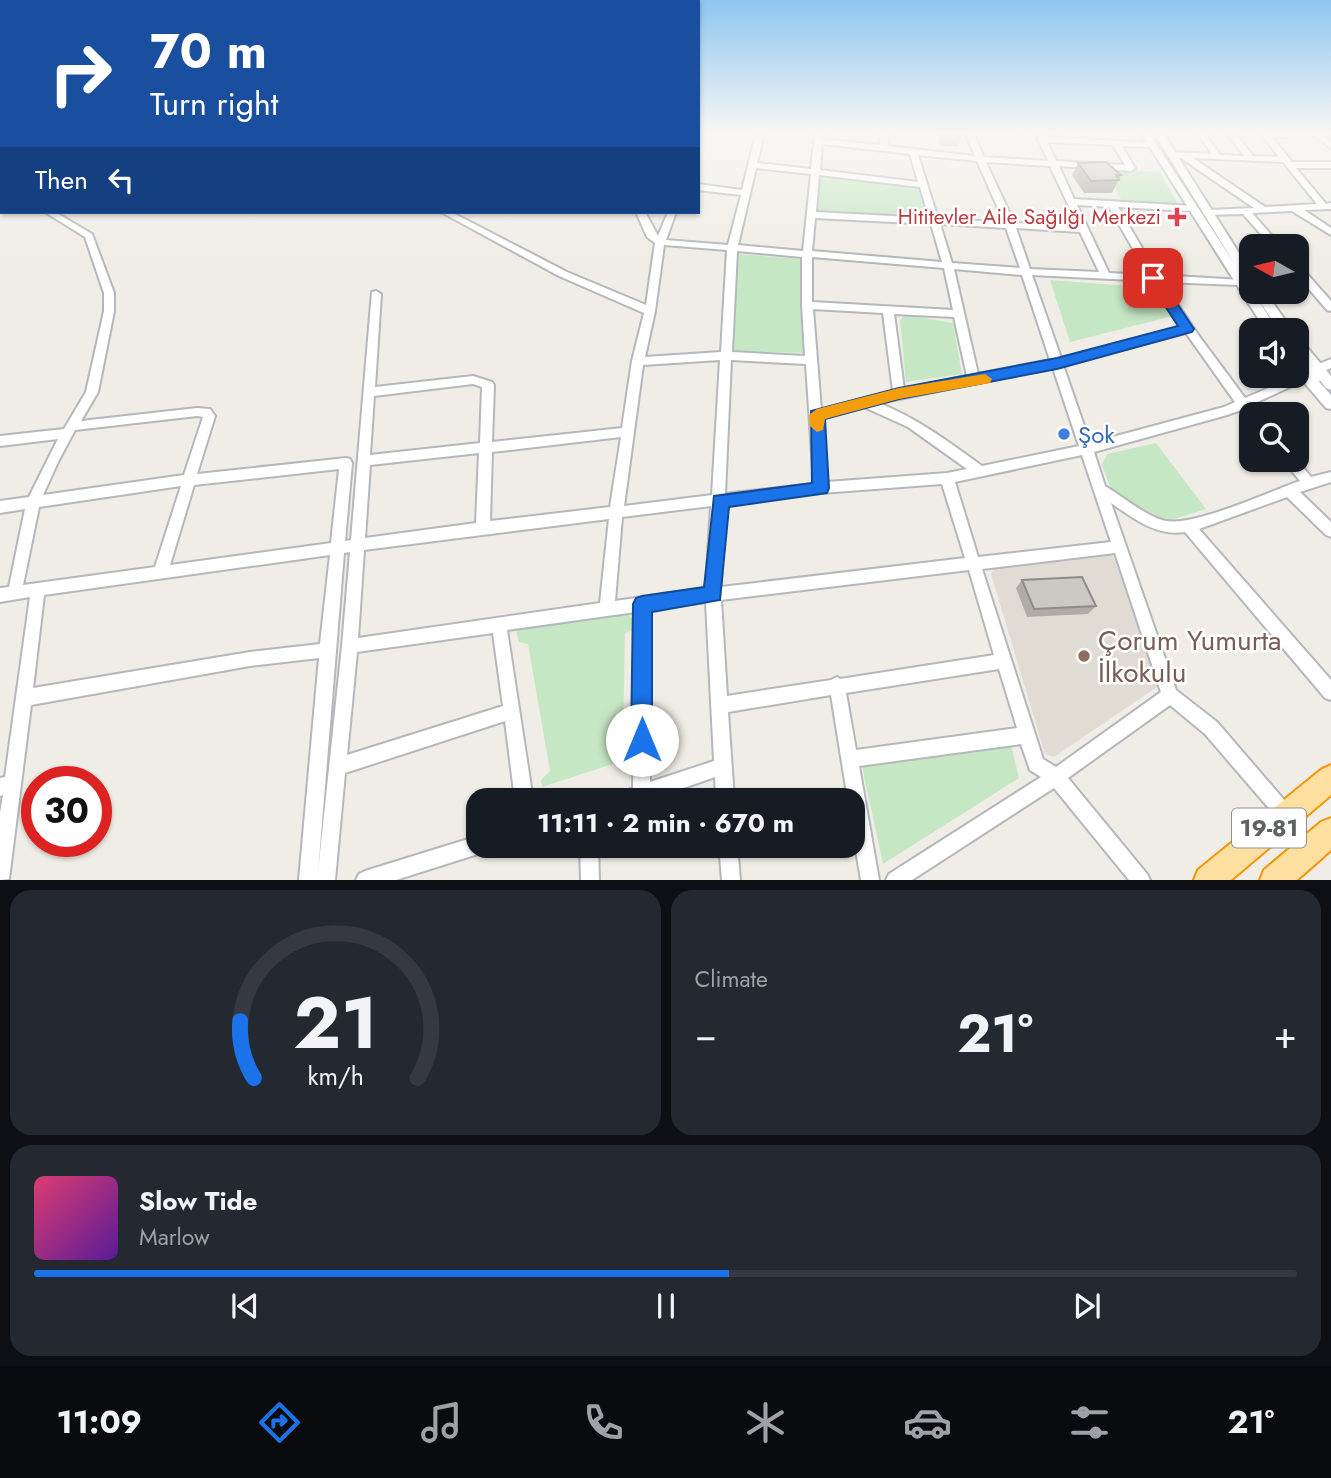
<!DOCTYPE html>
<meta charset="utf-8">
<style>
:root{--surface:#171b24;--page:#242831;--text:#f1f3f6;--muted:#9ea1a6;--line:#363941;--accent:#1a73e8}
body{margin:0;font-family:Jost,sans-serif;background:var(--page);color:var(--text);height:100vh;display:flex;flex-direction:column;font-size:26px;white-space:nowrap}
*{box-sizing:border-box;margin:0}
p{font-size:23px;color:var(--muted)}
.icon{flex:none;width:38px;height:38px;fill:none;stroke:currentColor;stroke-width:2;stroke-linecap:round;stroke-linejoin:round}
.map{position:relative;height:880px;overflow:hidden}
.sheet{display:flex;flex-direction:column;gap:10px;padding:10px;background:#0d0f14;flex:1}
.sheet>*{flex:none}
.banner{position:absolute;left:0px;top:0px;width:700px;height:214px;box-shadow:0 2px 5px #0004;background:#1a4fa0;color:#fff;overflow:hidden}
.needle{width:46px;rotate:278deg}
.buttons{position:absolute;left:1239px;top:234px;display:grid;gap:14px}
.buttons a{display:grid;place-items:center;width:70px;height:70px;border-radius:14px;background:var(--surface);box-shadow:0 2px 5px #0004;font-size:35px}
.speed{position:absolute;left:21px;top:766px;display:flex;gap:14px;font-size:35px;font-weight:700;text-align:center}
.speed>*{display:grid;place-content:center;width:91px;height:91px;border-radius:50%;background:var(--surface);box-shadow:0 2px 5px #0004;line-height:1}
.speed .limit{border:10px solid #d22;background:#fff;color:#111}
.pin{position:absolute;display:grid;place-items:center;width:60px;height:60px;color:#fff;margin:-30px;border-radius:14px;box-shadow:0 4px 10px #0006}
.me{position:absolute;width:77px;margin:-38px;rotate:0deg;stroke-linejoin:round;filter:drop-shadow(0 0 5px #0008)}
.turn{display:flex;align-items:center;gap:24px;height:147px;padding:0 35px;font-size:32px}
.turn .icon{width:91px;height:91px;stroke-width:2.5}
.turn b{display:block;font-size:49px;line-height:60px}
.then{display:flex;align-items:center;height:66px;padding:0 35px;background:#0003;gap:14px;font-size:26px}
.big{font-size:52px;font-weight:700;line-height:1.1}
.sheet .widget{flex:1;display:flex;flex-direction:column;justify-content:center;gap:10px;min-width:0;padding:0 24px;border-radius:21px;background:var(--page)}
.sheet .dial{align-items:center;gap:0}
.dial svg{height:182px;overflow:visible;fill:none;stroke:var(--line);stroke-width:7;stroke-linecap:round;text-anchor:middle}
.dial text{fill:var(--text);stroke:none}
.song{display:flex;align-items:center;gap:21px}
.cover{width:84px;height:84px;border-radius:10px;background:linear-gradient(135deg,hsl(340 70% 55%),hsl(270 70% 35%))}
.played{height:7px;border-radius:4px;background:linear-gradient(90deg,var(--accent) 55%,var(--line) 55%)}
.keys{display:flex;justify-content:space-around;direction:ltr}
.heat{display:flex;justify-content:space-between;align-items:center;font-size:38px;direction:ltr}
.sheet .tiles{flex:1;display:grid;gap:10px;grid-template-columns:1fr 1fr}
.widget:last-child{grid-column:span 2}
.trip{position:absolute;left:466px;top:788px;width:399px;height:70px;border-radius:21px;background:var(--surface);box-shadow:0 2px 5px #0004;font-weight:700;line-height:70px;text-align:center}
.menu{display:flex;height:112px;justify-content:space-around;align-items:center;background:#090b0e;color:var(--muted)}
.menu .icon{width:49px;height:49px}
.menu .on{color:var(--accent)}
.menu b{font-size:32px;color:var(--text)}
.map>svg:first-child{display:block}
</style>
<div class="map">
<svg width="1331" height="880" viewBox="0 0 1331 880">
<rect width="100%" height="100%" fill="#f0ede6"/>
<polygon fill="#e0dcd4" points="1107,554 1113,556 1161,680 1160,685 1054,757 1045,754 991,574 994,569"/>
<g fill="#c6e7c3">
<polygon points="1106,169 1160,172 1178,204 1122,201"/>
<polygon points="819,177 920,188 928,217 815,211"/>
<polygon points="738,254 800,259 805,353 734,351"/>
<polygon points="1050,280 1155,288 1173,316 1070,342"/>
<polygon points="905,315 953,323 962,374 906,382 900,320"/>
<polygon points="1156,443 1206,509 1162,523 1111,489 1102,465 1107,454"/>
<polygon points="624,612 635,620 636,629 625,633 623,738 631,742 631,758 542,787 541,780 550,771 528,644 519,642 516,631"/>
<polygon points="1010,741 1019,778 883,864 861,762"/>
</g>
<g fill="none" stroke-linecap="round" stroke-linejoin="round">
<g stroke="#b4b7bb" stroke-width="4">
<g id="minor">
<path d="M756,133H764L757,163L811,169L815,133H823L822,139L880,145V133H888V146L975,156L965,133H973L984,157L1048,161L1035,133H1043L1045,137L1155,143L1156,145L1152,147L1122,146L1135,168L1131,171L1059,166L1074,199L1193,206L1195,208L1190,211L1118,207L1158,275L1242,280V284L1238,285L1163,282L1199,336L1245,398L1297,376L1299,374L1297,373C1297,359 1305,361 1316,365L1331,359V368L1324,371L1325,373L1319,382L1315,383L1305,380L1251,405L1258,415H1251V419L1248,418L1241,410L1227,415L1094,452L1105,486C1122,496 1148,518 1166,521C1196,526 1268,492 1300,481L1283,460H1297L1311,477L1331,472V482L1300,492L1331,522V537L1326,535L1287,497L1199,529L1331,680V700L1325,698L1185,532C1157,537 1133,518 1111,503L1176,690L1217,722L1291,808L1294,814L1291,820L1285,823L1279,820L1205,734L1170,705L1068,778L1147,874L1150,880H1129L1054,788L912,880H886L889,874L1041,777L1030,770L1021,744L859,766L879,880H861L852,827V800H848L831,695L728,712L734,800H716L715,777L649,800H615L617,794L633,788L636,612L507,630L533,800H515L505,721L345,773L335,880H299L319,658L250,666L31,705L9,879L0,880V813L3,795L0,796V778L5,777L30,597L0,602V588L9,587L25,509L0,513V501L29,497L58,439L0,446V436L64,429L86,392L104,311V293L85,237L45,212H55L92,234L114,293V311L98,392L81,421L197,408L210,409L215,416L197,474L346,458L350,459L352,463L345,541L351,540L372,292L376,291L381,294L375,387L473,376L492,382L494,385L492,442L622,428L632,361L644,313L559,276L441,212H451L567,272L646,305L655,243L647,237L636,212H645L658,236L668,212H676L666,240L728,245L741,195L698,190V184L742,190ZM1047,142L1113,145L1125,165L1056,161ZM822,144L910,154L918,182L820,170ZM918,155L977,161L1004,222L938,219ZM986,162L1050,166L1078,226L1014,223ZM756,168L811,174L803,251L738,245ZM819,175L920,187L929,218L816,212ZM1077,205L1109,207L1148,275L1109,273ZM815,218L931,224L942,262L812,251ZM940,224L1006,228L1020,268L952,263ZM1016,228L1080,232L1099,272L1030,269ZM664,245L727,250L721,352L645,357L655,311ZM737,251L802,257V305L805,356L732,352ZM812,257L944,268L953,310L812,302ZM954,269L1022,275L1050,360L978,374ZM1032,275L1152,281L1181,327L1061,358ZM813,309L883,313L893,391L821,410ZM894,314L954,317L967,376L904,389ZM1186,333L1235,402L1224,407L1090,443L1063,365ZM720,360L712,495L624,506L643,365ZM731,360L806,364L814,484L725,494ZM1053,368L1079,446L982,466C949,442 917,418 879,403ZM473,384L482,387L480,443L370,455L374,396ZM864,407L908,427L967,469L947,473L827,482L822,418ZM197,416L203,417L184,475L43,495L59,460L75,430ZM621,437L610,507L490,521L492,452ZM479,453L476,523L365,538L370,465ZM1082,455L1111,542L978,557L955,482ZM339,469L331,543L170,565L194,485ZM942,484L965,558L721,587L724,505L821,493ZM181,486L155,567L23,585L39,507ZM711,506L706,588L615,601L622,517ZM609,519L600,603L358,638L364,550ZM350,552L342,646L318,872L344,553ZM1115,553L1161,692L1056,767L1043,759L982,569ZM330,555L320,644L250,652L33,688L44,595ZM969,570L994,655L840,679L837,677L831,680L727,696L721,600ZM706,602L714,761L650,782V610ZM493,633L503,706L347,755L357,652ZM999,669L1017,728L856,750L846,693Z"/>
<path d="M1197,133H1205L1220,155L1244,156L1227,133H1235L1253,156L1279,157L1260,133H1331V135L1324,136L1331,142V148L1315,136L1272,137L1292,162H1331V168H1296L1326,204L1331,203V209L1304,210L1331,228V235L1292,211L1252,213L1282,247H1272L1243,214L1205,215V211L1208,210L1254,208L1181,158L1170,157L1169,155L1173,152L1212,154ZM1193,158L1283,162L1317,204L1265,207Z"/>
<polygon points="0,182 2,183 2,189 0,188"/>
<polygon points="1297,266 1301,267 1331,301 1331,311 1327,310 1297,275"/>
<polygon points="478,836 478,845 487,845 484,851 478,854 396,880 356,880 359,874 365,871"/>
<polygon points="580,845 598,845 599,880 581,880"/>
<polygon points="719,845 737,845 740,880 722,880"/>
</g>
</g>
<g stroke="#b4b7bb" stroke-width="4">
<g id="tertiary">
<polygon points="1141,133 1149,133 1236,266 1154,133 1163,133 1251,272 1251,285 1248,284 1278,331 1266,331"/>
<polygon points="1253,292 1265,292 1293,331 1280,331"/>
<polygon points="1297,339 1301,340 1331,376 1331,390 1326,388 1297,351"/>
<polygon points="1297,361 1302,363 1331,395 1331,409 1326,408 1297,374"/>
</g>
</g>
<g stroke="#f49303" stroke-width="4">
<g id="trunk">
<polygon points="1331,765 1331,795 1231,880 1194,880 1198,870 1322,769"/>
<polygon points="1331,818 1331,850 1297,880 1260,880 1264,870 1321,822"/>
</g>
</g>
<use href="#minor" fill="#fff" fill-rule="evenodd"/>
<use href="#tertiary" fill="#fff" fill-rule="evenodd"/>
<use href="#trunk" fill="#fde09f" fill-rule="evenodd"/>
</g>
<g fill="#afaca8">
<polygon points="938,133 963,133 958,146 940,146"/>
<polygon points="1078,163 1121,175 1112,193 1084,193 1072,175"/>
<polygon points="1022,580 1096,606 1088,614 1027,617 1016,588"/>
</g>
<g fill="#ccc8c3" stroke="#8f8c88" stroke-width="2">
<polygon points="1106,162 1121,175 1116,175 1119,180 1091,181 1078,163"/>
<polygon points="1082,577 1096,606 1034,609 1022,580"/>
</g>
<linearGradient id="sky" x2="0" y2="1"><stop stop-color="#8ec6f1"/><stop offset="0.52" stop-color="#f8f7f4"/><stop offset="1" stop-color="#f8f7f4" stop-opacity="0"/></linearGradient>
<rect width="1331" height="256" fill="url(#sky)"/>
<polygon fill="#1a73e8" stroke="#114b97" stroke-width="2" points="1148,275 1158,275 1194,329 1192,332 1057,369 899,399 825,419 829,488 827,493 729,507 720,600 652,612 652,740 649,747 642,750 634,747 631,740 633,604 636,598 642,596 704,587 714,496 812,483 811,411 899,388 1057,358 1178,326 1147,278"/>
<polygon fill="#f59e0b" points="985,374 992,379 990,383 899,399 825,419 823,430 817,432 810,426 809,415 817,409 899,388"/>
<path fill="#e0444e" stroke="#fff" stroke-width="2.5" d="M1173.5 206.5h7v7h7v7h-7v7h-7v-7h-7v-7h7z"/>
<circle fill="#3f7fe0" stroke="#fff" stroke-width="2.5" cx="1064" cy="434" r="7"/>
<circle fill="#8d6e63" stroke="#fff" stroke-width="2.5" cx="1084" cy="656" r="7"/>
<g text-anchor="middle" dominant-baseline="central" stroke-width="5" stroke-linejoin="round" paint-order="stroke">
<g font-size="21" fill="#be3a42" stroke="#fff" text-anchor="end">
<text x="1161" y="217">Hititevler Aile Sağılğı Merkezi</text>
</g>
<rect fill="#fff" stroke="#8e9194" stroke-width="2" x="1232" y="808.5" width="74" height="39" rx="5"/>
<g font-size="23" font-weight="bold" fill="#5e6266">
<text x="1269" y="828">19-81</text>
</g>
<g font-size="24" fill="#366cbe" stroke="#fff" text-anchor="start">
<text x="1078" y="434">Şok</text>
</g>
<g font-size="28" fill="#785e54" stroke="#fff" text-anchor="start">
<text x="1098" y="640">Çorum Yumurta<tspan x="1098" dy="32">İlkokulu</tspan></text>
</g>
</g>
</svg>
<div class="buttons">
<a><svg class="needle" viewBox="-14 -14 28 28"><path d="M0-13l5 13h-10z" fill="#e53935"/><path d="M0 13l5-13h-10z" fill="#9ea1a6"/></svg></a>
<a><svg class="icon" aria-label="sound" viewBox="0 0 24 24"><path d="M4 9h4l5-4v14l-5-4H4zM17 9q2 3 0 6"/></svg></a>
<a><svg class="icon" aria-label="search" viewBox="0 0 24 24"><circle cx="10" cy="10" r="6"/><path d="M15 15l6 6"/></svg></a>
</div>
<div class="speed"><div class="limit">30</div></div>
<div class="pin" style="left:1153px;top:278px;background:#d93025"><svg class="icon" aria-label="arrive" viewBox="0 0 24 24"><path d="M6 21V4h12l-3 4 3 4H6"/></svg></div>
<svg class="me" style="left:642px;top:740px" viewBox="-20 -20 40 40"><circle r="19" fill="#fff"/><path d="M0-13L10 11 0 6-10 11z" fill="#1a73e8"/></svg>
<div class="trip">11:11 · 2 min · 670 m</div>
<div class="banner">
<div class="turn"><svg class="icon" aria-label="right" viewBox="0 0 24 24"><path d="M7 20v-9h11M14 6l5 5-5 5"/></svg><div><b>70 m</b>Turn right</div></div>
<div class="then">Then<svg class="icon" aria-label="left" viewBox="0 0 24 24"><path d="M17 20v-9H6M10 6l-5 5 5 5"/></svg></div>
</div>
</div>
<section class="sheet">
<div class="tiles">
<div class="widget dial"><svg viewBox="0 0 100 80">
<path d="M14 69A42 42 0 1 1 86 69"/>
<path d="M14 69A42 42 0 0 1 8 44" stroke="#1a73e8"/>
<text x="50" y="56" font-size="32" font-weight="700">21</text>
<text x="50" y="72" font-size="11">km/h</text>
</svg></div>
<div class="widget"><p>Climate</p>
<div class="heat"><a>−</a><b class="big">21°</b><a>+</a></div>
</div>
<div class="widget">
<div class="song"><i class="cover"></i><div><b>Slow Tide</b><p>Marlow</p></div></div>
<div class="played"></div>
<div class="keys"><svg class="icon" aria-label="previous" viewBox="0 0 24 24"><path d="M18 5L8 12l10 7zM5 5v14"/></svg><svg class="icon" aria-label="pause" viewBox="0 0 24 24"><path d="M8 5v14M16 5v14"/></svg><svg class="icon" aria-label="next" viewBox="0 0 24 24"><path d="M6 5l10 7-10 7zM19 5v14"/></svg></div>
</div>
</div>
</section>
<nav class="menu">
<b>11:09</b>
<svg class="icon on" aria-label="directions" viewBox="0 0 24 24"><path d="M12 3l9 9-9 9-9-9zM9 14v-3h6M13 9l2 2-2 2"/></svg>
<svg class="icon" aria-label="music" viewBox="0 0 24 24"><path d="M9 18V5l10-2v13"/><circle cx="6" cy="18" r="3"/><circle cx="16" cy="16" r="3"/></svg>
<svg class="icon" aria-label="phone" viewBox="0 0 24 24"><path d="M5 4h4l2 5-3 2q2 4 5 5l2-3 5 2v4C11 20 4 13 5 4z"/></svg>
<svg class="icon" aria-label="climate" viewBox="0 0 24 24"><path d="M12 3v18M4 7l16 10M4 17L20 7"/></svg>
<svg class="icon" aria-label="car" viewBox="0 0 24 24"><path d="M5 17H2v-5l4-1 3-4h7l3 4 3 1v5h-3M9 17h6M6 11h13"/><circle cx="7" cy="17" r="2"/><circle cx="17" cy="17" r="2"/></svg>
<svg class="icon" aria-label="filters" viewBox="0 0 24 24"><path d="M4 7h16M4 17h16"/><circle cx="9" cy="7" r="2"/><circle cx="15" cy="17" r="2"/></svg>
<b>21°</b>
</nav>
